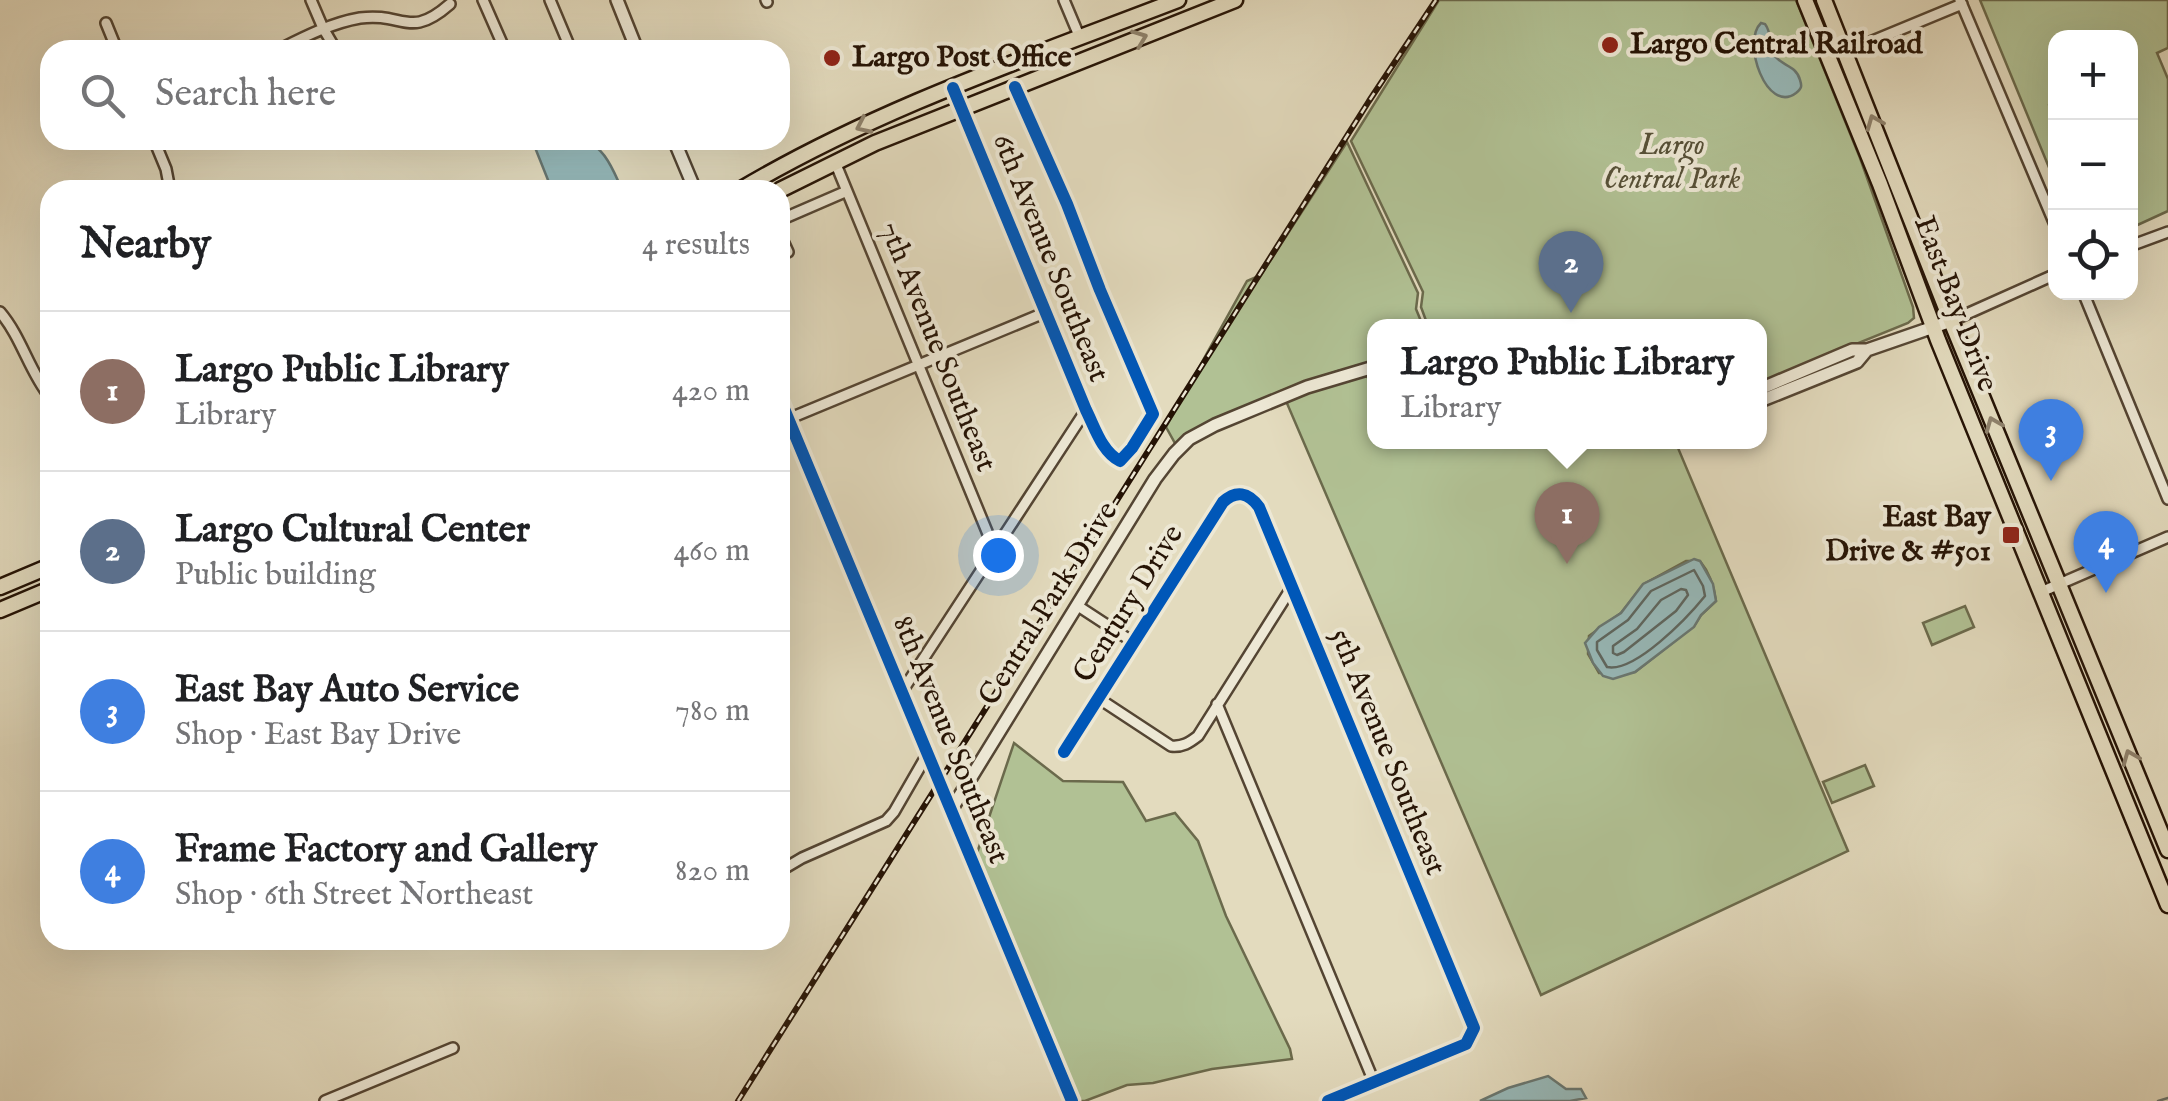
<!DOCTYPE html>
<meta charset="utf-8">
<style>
body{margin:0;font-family:"IM FELL English",serif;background:#f2f2f2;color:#202124}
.controls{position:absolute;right:30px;top:30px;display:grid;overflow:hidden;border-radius:20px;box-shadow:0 10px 40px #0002}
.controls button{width:90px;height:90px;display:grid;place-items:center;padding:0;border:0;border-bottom:2px solid #e0e0e0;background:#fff;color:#202124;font:50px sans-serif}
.you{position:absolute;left:998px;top:555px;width:35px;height:35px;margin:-25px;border:8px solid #fff;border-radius:50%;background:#1a73e8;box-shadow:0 0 0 15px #1a73e833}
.badge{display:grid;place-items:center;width:65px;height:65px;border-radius:50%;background:#8f2418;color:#fff;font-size:32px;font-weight:700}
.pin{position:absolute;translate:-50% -82px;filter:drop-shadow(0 2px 5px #0008)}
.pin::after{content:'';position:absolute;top:52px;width:35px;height:30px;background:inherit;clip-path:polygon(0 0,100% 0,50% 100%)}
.popup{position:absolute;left:1367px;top:319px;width:400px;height:130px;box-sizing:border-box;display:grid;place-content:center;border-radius:20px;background:#fff;filter:drop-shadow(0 2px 8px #0005);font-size:32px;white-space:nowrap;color:#757577}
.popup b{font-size:38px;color:#202124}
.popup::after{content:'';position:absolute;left:50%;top:100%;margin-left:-20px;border:20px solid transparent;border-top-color:#fff}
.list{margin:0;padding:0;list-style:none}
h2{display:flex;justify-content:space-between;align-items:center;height:130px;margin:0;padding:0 40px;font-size:42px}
h2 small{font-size:32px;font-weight:400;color:#757577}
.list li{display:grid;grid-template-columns:65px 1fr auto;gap:30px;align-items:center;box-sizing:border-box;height:160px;padding:0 40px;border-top:2px solid #e0e0e0}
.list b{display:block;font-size:38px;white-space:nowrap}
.list p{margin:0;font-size:32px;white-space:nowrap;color:#757577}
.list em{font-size:32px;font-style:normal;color:#757577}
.icon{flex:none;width:55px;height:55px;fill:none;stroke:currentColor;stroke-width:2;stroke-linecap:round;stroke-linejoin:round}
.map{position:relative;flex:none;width:2168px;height:1101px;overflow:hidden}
.search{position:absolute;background:#fff;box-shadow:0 10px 40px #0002;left:40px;top:40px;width:750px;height:110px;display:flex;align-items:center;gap:25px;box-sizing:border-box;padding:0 35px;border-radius:30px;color:#757577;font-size:38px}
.panel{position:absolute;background:#fff;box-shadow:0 10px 40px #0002;left:40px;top:180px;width:750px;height:770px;border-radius:30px}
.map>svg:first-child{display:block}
</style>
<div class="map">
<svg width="2168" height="1101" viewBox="0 0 2168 1101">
<rect width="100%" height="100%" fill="#e3dbbe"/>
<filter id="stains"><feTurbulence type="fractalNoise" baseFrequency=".002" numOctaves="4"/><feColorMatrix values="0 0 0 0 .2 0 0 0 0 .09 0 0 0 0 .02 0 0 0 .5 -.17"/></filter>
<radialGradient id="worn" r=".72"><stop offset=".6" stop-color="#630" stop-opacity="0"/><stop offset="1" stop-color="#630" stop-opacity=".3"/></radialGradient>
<path fill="#b1c194" stroke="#6b6a4c" stroke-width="2.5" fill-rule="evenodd" d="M1439,0H1796L1860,158L1913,307L1914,318L1908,323L1760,383V326H1428L1421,307L1423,292L1351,141Z
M1980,0H2168V48L2157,53L2168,79V211L2131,228L2130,69L2133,67L2131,61L2130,38H2056L2055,99L2050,101L2049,105L2055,120V182Z
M1347,142L1418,293L1416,309L1423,326H1374V361L1365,366L1338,371L1281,391L1176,445L1166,427L1247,281L1261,275Z
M1365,376L1374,381V442H1691L1678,448L1848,851L1541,995L1286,401L1341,380ZM1686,561H1700C1710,573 1714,586 1716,601L1701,615L1694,626L1635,672L1599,673L1588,654L1589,636L1621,613L1644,584Z
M1965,606L1974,627L1932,645L1923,623Z
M1014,743L1063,781L1123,782L1146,821L1175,813L1198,841L1226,916L1290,1049L1292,1059L1212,1069L1153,1083L1127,1085L1085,1101H1078L976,856Z
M1865,765L1874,786L1832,803L1823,782Z"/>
<path fill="#97b9b9" stroke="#697771" stroke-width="2.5" d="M1761,23L1765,24C1772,33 1769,43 1773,53C1779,66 1796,64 1800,80C1802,86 1802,88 1796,93C1767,115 1741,42 1761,23Z
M532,140C589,140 598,132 622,190H552Z
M1694,559L1700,561L1713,584L1716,601L1701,615L1694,627L1635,672L1613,679L1603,676L1593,663L1585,643L1599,627L1621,613L1643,584Z
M1548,1076L1566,1089H1581L1586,1098L1570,1101H1480L1508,1088Z"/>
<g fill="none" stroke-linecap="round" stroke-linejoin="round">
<path stroke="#5e665f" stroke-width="2.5" d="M1694,570L1703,586L1705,596C1688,617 1635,673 1607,667L1597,650V642L1628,620L1651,591Z
M1681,589L1686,590L1688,595L1676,611L1624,652L1617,655L1613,653V646L1637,629L1661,600Z"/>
<path stroke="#697771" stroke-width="2.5" d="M2158,1101L2168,1098"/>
<defs>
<path id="minor" d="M311,0L323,28L336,50
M483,0L505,50
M550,0L571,50
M766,0L767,2
M1064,0L1080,38
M1960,0L2056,227
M106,23L117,50
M278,50C304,37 331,23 360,18C404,12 409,40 450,4
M1846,52L1962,4
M953,88L1086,410C1095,428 1102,452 1120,461L1132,448L1153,414L1100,290L1067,204L1015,87
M154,140L166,169L170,190
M835,162L995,551
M780,220L847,191
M782,239L788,252
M2130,246L2168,232
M2083,292L2168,499
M0,312C22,338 29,371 50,397
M1951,321L2056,274
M788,419L1044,313
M2041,592L2168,537
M1078,606L1133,642
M903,690L1086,410
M1098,698L1171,746C1183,747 1189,743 1198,736L1292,587
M1217,704L1374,1082
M1064,752L1223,502C1236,490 1248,492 1259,507L1474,1028L1466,1044L1328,1101
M780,871L802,858L886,821L894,812L928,753
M325,1101L453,1048"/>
<path id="tertiary" d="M617,0L637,50
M674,140L695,190
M1760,389L1852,350H1867L1951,321
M780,399L1072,1101
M1760,401L1857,362L1867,350
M951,810L1155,479L1174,454L1189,439L1215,425L1307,387L1374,367"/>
<path id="primary" d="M1805,0L1880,184L1938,340L2168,905
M1824,0L1951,321L2168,850
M740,190C876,109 1030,57 1178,0
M780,190L875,143L1235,0
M0,587L50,566
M0,610L50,589"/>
</defs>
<use href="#minor" stroke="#544533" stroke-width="14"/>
<use href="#tertiary" stroke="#544533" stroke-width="16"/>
<use href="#primary" stroke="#251305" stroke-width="19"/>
<use href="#minor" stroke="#ede8d5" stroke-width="9"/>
<use href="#tertiary" stroke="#ede8d5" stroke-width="11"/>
<use href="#primary" stroke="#e3dbbe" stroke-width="14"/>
<defs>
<path id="rail" d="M738,1101L1369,101L1436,0"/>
</defs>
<use href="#rail" stroke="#251305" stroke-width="6"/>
<use href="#rail" stroke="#ede8d5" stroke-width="2.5" stroke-dasharray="8" stroke-linecap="butt"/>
<defs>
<path id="cycleway" d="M953,88L1086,410C1095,428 1102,452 1120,461L1132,448L1153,414L1100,290L1067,204L1015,87
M780,399L1072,1101
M1064,752L1223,502C1236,490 1248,492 1259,507L1474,1028L1466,1044L1328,1101"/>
</defs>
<use href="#cycleway" stroke="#ede8d5" stroke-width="19"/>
<use href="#cycleway" stroke="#0057b8" stroke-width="12"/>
</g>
<defs><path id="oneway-chevron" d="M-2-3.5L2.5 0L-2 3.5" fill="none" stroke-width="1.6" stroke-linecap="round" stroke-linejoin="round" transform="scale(2.5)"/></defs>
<g stroke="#8e816b">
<use href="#oneway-chevron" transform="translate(1140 38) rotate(-21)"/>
<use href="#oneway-chevron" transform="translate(1874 122) rotate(-112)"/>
<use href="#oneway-chevron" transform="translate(863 126) rotate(155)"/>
<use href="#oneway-chevron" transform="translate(1993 424) rotate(-112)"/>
<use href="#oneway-chevron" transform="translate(2130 757) rotate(-112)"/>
</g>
<g fill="#8f2418" stroke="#ede8d5" stroke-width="4">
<circle cx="1610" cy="45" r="10"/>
<circle cx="832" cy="58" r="10"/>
<rect x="2001" y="525" width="20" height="20" rx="5"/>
</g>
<g text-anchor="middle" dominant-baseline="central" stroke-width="8" stroke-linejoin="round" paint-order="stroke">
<g font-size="30" font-weight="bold" fill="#251305" stroke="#ede8d5" text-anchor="start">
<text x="1630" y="45">Largo Central Railroad</text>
<text x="852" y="58">Largo Post Office</text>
<text x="1991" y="518" text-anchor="end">East Bay<tspan x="1991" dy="34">Drive &amp; #501</tspan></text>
</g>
<g font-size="30" font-style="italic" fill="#565037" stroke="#ede8d5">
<text x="1672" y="146">Largo<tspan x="1672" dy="34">Central Park</tspan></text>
</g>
<g font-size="30" fill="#251305" stroke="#ede8d5">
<text transform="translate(1050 258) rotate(68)">6th Avenue Southeast</text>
<text transform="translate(1955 304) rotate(69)">East Bay Drive</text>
<text transform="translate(937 347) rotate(68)">7th Avenue Southeast</text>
<text transform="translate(1049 604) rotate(-58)">Central Park Drive</text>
<text transform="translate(1129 604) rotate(-58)">Century Drive</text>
<text transform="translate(950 740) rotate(68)">8th Avenue Southeast</text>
<text transform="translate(1387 752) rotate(68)">5th Avenue Southeast</text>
</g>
</g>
<rect width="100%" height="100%" filter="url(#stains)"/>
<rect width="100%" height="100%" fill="url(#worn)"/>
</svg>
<div class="controls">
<button>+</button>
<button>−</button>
<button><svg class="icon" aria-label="locate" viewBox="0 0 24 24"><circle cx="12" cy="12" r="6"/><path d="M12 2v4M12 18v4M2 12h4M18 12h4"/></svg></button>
</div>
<div class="you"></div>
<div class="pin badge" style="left:1567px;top:564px;background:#8d6e63">1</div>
<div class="popup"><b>Largo Public Library</b>Library</div>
<div class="pin badge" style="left:1571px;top:313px;background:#5c6f8a">2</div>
<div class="pin badge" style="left:2051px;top:481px;background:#3f7fe0">3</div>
<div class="pin badge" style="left:2106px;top:593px;background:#3f7fe0">4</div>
<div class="search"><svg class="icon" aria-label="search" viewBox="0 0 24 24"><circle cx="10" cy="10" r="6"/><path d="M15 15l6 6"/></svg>Search here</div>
<section class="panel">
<h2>Nearby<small>4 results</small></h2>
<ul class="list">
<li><span class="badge" style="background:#8d6e63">1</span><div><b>Largo Public Library</b><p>Library</p></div><em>420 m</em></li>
<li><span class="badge" style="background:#5c6f8a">2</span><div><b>Largo Cultural Center</b><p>Public building</p></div><em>460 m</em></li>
<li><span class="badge" style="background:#3f7fe0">3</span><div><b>East Bay Auto Service</b><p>Shop · East Bay Drive</p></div><em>780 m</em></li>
<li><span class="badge" style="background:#3f7fe0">4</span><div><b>Frame Factory and Gallery</b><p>Shop · 6th Street Northeast</p></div><em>820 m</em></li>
</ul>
</section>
</div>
